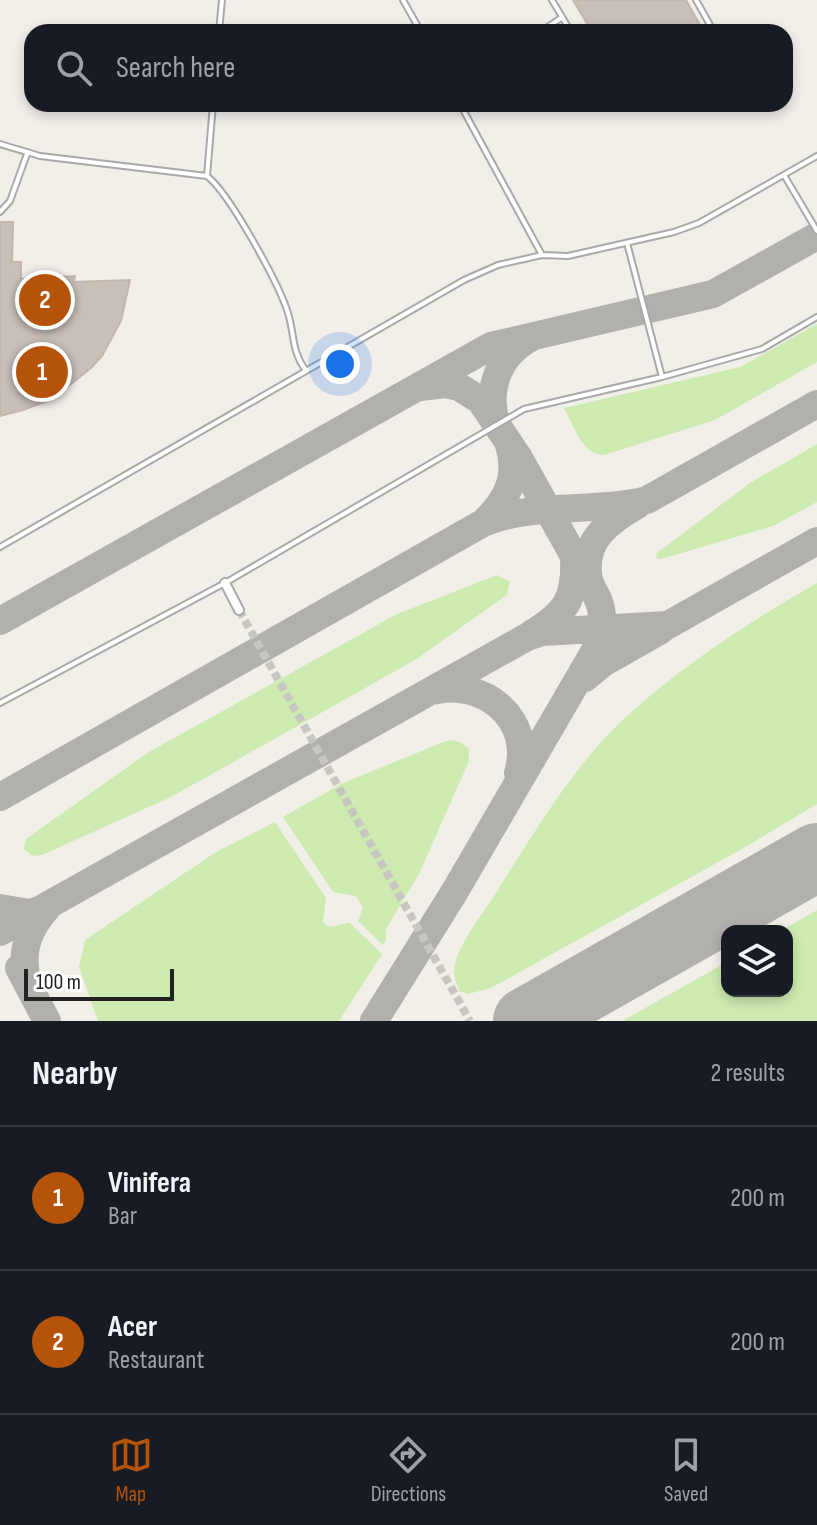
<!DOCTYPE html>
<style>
body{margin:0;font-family:"Sofia Sans Condensed",sans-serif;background:#20242c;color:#f1f3f6}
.controls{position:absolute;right:24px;bottom:24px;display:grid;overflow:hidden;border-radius:16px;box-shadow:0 4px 12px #0003}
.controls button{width:72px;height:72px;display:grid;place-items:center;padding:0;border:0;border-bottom:2px solid #363941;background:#171b24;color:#f1f3f6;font:40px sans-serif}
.scale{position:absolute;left:24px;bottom:20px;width:150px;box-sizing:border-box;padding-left:8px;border:4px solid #222;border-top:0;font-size:22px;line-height:28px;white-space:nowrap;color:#222;-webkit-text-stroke:6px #fff;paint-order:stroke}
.you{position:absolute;left:340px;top:364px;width:28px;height:28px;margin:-20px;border:6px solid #fff;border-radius:50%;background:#1a73e8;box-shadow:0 0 0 12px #1a73e833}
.badge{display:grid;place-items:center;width:52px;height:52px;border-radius:50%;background:#b45309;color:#fff;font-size:26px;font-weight:700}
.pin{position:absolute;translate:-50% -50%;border:4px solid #fff;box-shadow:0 2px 8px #0006}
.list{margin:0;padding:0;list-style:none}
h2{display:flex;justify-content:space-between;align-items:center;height:104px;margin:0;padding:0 32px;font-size:34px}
h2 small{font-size:26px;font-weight:400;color:#9ea1a6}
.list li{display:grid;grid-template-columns:52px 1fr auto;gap:24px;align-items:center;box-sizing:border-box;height:144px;padding:0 32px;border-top:2px solid #363941}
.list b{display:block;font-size:30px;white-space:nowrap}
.list p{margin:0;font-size:26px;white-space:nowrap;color:#9ea1a6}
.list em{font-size:26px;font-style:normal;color:#9ea1a6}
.icon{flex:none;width:44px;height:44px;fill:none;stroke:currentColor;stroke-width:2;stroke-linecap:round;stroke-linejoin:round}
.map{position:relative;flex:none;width:817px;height:1021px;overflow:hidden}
.search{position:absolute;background:#171b24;box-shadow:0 4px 12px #0003;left:24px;right:24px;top:24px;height:88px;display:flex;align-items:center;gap:20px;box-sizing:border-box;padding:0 28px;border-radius:24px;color:#9ea1a6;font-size:30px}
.sheet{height:392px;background:#171b24}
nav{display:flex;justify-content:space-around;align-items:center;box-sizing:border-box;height:112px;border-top:2px solid #363941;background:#171b24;font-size:22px;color:#9ea1a6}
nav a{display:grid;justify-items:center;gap:4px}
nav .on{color:#b45309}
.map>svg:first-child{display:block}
</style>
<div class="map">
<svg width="817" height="1021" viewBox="0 0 817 1021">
<rect width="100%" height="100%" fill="#f2efe9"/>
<path fill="#cdebb0" d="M817,324V362L715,420L604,455C582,455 574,426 564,408L740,367Z
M817,444V502L773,526L661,559L656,558L657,553L750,483Z
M497,575L510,582L507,595L415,660L171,797L42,855L32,856L24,849L26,839L147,753L397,614Z
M817,583V804L742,849L491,988L468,994L459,991C458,985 454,979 454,973C453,950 484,912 496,893C533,834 575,763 627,716C684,664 750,621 817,583Z
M454,740L462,743L469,749V761L419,874L386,929V940L383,945L358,921L363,908L356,896L333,892L283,817L343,783L446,741Z
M275,822L326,898L323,922C332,932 339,922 350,923L382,954L339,1021H98L79,967L85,940L216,852Z
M817,910V1021H622L727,962V991H787V931H781Z"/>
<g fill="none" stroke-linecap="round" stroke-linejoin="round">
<path stroke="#b1b0ac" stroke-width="28" d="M420,387L445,384L459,387L480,400L519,458L589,583
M496,423C486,388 499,354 532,337
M483,523C507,501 519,477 509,445
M0,621L491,346L713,294L817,236
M531,634C567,613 576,598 574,556
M585,678L603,663L661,630
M433,691C484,678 534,720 518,773
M0,797L483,523C534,502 594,513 647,500L817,404
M0,908L29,913L47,908C26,932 20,953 28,984
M0,932L527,637L542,632L668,625L817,541
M19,968L47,1021
M374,1021L455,891L597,647C602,630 605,613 597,597C593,590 588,581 588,573C584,539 611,520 637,505"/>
<path stroke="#b1b0ac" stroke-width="68" d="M527,1021L817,857"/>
</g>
<path fill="#c7bfb8" stroke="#c4b6ab" stroke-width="2" d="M573,0H686L704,32H592Z
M0,222H13L12,262H21V279L75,276L74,282L130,280L121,321L102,356L91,368L52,399L23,410L0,416Z"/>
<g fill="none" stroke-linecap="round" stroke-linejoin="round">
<path stroke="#c8c6c1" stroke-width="8" stroke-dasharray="8 4" stroke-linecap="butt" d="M239,610L470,1021"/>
<defs>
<path id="lane" d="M403,0L421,32
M552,0L571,32
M696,0L714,32
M219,32L222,0
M540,32L561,18
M460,104L542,255
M618,104H634
M464,110L478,104
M0,144L40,156L207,176C230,194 279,284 288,313C295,336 291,350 306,371
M784,175L817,231
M207,176L213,104
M0,212L10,201L27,154
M627,243L662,377
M0,547L464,280L498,265L542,255L568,256L674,232L699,223L817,156
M0,703L225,583L524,409L662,377L762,349L817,317"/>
<path id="street" d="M225,583L239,610"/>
</defs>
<use href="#lane" stroke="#a9a9a9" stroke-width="8"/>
<use href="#street" stroke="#a9a9a9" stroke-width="12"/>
<use href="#lane" stroke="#fff" stroke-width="4"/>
<use href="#street" stroke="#fff" stroke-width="8"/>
</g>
</svg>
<div class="controls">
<button><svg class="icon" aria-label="layers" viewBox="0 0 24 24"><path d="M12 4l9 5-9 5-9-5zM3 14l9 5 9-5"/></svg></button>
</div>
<div class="scale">100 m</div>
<div class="you"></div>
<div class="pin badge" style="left:42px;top:372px">1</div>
<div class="pin badge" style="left:45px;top:300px">2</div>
<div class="search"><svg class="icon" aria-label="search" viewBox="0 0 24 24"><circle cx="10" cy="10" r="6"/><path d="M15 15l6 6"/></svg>Search here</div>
</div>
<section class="sheet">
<h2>Nearby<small>2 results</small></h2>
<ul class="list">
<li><span class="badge">1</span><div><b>Vinifera</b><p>Bar</p></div><em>200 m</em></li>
<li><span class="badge">2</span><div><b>Acer</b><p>Restaurant</p></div><em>200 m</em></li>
</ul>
</section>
<nav>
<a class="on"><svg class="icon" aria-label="map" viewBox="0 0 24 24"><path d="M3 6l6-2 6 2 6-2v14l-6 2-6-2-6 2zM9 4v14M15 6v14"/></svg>Map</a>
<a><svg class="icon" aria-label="directions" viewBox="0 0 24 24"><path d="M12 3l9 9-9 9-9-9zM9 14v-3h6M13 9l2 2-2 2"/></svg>Directions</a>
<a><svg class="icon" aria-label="saved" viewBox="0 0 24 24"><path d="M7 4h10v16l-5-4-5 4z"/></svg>Saved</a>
</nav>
